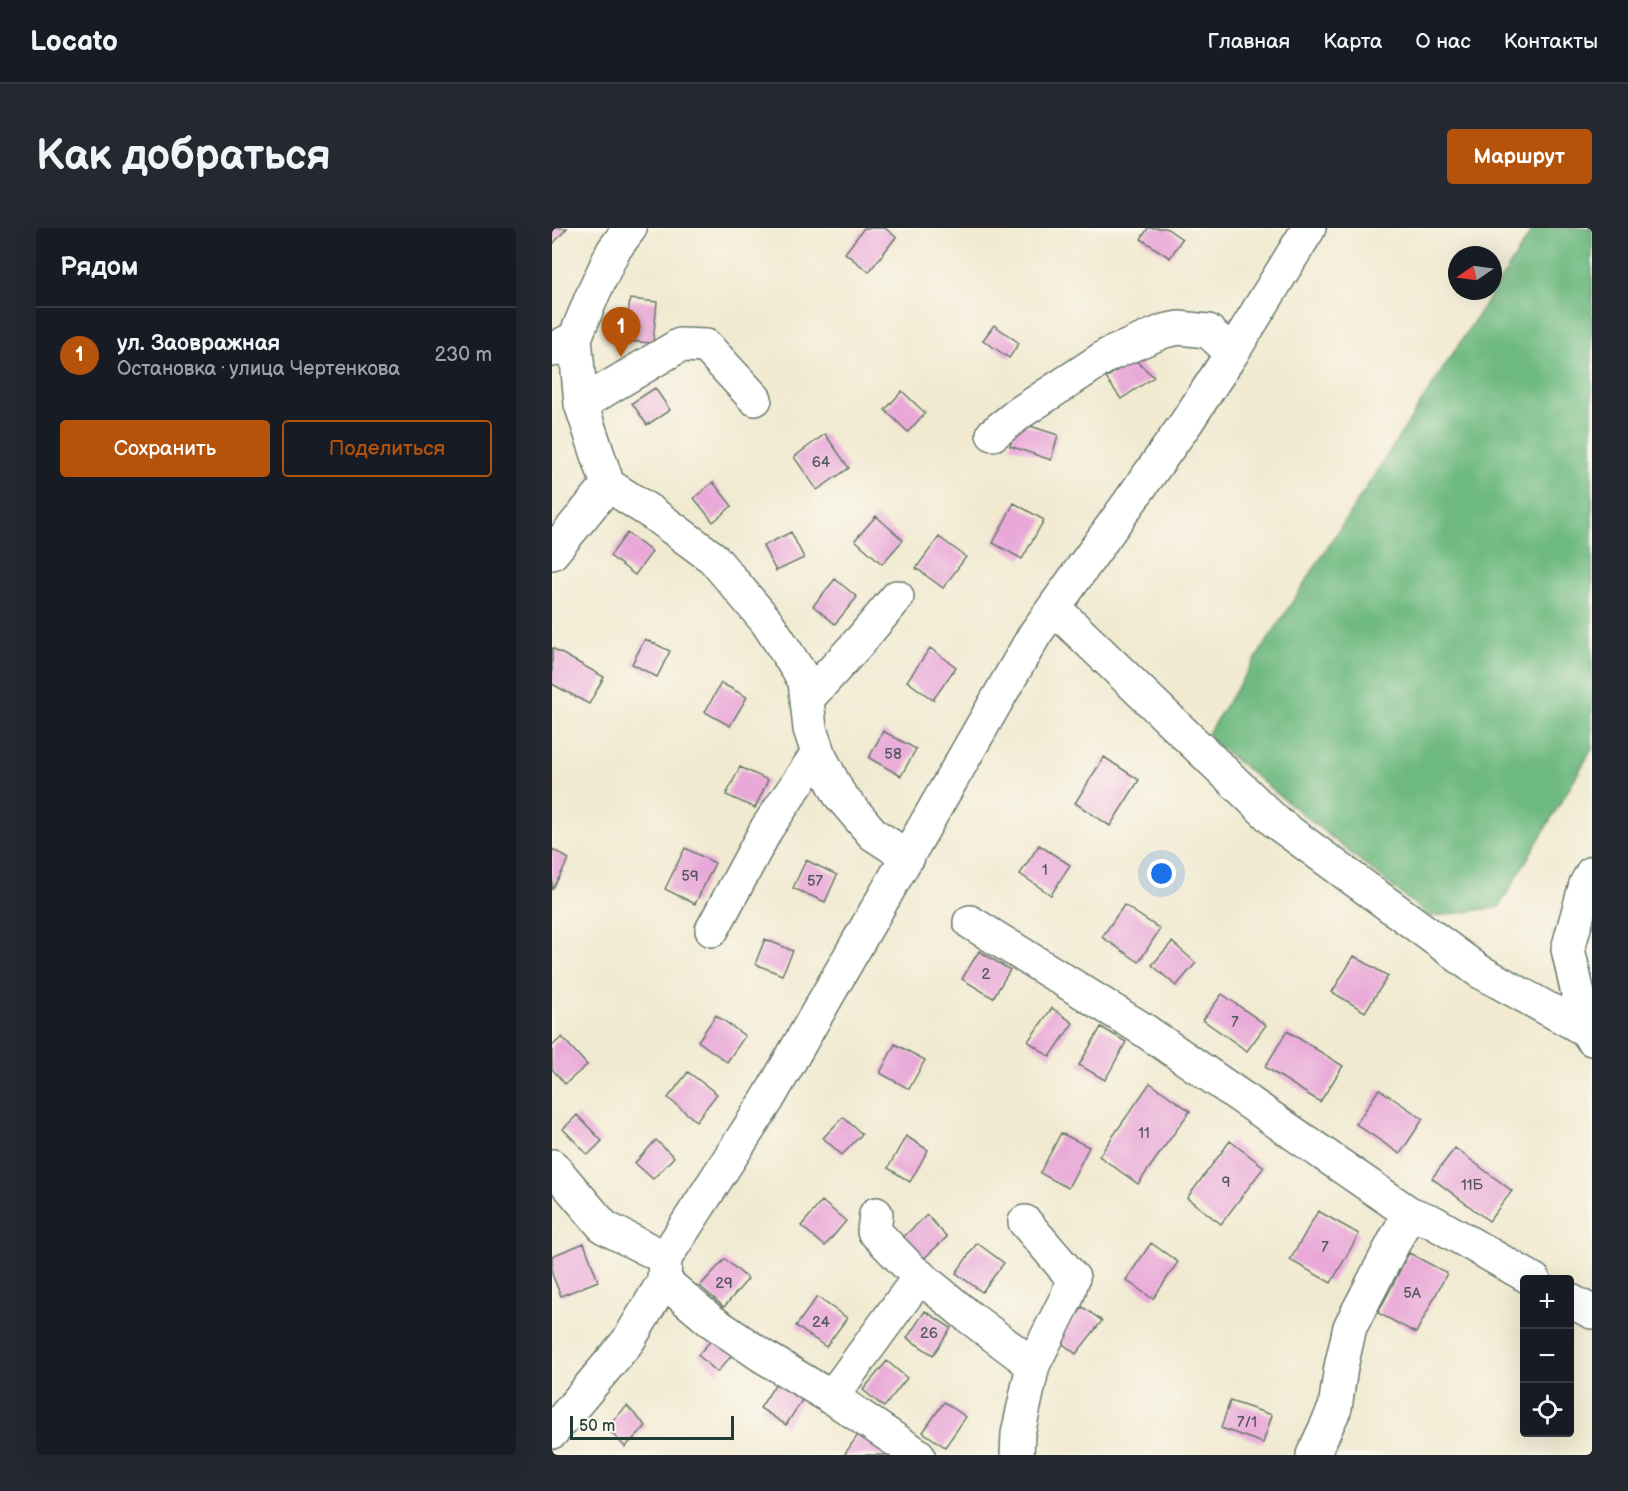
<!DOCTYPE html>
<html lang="ru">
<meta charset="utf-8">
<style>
body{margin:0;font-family:"Balsamiq Sans",sans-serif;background:#242831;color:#f1f3f6}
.controls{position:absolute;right:18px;bottom:18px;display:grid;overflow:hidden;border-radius:6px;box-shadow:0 6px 24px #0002}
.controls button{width:54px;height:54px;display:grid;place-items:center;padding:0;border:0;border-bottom:2px solid #363941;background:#171b24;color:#f1f3f6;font:30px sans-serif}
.compass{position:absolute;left:896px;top:18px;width:54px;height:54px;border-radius:50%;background:#171b24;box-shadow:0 6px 24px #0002;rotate:257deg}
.scale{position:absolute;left:18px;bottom:15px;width:164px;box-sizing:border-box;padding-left:6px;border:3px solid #1f3d34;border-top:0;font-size:16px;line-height:21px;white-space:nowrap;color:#1f3d34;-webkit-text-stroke:4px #fbf7ec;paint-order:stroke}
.you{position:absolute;left:610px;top:646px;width:21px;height:21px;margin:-15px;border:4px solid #fff;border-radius:50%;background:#1a73e8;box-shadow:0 0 0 9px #1a73e833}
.badge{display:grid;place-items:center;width:39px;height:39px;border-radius:50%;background:#b45309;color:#fff;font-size:20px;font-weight:700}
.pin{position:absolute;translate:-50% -50px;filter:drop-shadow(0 2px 3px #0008)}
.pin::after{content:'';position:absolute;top:32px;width:21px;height:18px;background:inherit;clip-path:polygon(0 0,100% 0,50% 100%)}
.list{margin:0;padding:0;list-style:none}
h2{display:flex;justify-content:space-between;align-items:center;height:78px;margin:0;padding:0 24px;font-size:26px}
h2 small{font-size:20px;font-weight:400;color:#9ea1a6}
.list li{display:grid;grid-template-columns:39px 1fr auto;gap:18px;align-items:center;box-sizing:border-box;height:96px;padding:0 24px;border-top:2px solid #363941}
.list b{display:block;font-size:22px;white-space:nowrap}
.list p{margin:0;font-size:20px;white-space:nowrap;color:#9ea1a6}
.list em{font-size:20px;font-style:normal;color:#9ea1a6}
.actions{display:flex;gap:12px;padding:18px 24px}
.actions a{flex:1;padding:14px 0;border:2px solid #b45309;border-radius:6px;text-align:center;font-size:21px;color:#b45309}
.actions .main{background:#b45309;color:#fff}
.icon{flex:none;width:33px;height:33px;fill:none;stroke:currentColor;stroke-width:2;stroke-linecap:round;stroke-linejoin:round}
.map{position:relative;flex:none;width:1040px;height:1227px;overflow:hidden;border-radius:6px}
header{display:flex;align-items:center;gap:36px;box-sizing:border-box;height:84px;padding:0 30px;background:#171b24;border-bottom:2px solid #363941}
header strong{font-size:28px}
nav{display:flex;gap:33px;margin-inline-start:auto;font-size:21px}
.intro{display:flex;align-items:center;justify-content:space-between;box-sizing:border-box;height:144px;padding:0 36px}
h1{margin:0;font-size:42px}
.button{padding:15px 27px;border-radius:6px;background:#b45309;color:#fff;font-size:21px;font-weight:700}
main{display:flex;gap:36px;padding:0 36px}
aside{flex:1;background:#171b24;border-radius:6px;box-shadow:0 6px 24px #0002}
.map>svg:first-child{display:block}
</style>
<header>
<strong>Locato</strong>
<nav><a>Главная</a><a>Карта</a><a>О нас</a><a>Контакты</a></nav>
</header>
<div class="intro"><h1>Как добраться</h1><a class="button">Маршрут</a></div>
<main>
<aside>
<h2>Рядом<small></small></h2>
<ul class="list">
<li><span class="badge">1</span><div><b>ул. Заовражная</b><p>Остановка · улица Чертенкова</p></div><em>230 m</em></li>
</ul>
<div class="actions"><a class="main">Сохранить</a><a>Поделиться</a></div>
</aside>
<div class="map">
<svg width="1040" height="1227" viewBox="0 0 1040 1227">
<rect width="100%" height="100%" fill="#fbf7ec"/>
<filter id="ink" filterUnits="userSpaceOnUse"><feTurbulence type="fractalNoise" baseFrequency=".0167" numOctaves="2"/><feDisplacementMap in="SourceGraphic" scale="12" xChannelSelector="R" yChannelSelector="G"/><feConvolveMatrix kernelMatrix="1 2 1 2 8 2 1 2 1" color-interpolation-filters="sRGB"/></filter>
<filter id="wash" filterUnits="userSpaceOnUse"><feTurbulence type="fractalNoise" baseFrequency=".008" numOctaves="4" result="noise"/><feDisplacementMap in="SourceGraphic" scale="24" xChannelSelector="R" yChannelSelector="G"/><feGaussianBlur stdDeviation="1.35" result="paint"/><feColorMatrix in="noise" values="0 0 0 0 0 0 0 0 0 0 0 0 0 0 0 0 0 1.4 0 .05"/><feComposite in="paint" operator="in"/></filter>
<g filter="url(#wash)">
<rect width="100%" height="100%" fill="#f1ead1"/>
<path fill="#6eb980" stroke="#467b5a" stroke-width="1.5" d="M982,0H1040V521L947,679L878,689L654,508Z"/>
<g id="blocks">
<path fill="#e9a9d8" d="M0,0H15L0,17Z
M312,0H333L344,9L317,44L293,25Z
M596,0H614L630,11L618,30L589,11Z
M78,71L105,74L101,115L73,113Z
M442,97L467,115L457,130L431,112Z
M582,131L602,149L569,171L554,150Z
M103,160L118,182L95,197L80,175Z
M350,163L373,185L356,204L333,182Z
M466,194L506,207L499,232L458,218Z
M273,206L297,240L265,262L242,229Z
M161,254L180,278L161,294L142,270Z
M462,275L492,292L470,331L441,315Z
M324,288L351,312L330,336L303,312Z
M239,304L252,330L224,343L211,318Z
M75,305L100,324L83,347L58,328Z
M387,309L414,329L391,360L364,340Z
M283,351L305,369L283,396L261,378Z
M93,411L118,423L105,449L80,436Z
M0,420L52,449L37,476L0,456Z
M378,420L404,439L381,472L355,453Z
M169,455L195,469L178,498L153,484Z
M331,503L364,521L349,548L317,530Z
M552,529L587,552L558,598L523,575Z
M188,539L216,552L203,580L174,567Z
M487,617L518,637L499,667L468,646Z
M133,620L163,635L143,676L113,661Z
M0,621L17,631L0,662Z
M254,632L285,647L273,674L241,660Z
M572,677L608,701L587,734L550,709Z
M213,711L241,723L230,747L203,736Z
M620,714L644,735L624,758L600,737Z
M427,723L458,742L441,770L410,751Z
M802,728L836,748L813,784L780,764Z
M670,766L714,797L695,823L651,792Z
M500,780L521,795L498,829L476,813Z
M164,787L193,808L175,834L146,813Z
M549,799L574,814L553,852L527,837Z
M735,803L791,838L768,874L713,839Z
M10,809L35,837L13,856L0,841V818Z
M343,816L373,832L357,861L328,845Z
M136,844L165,866L144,893L116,870Z
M598,855L638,883L586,956L547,928Z
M827,861L871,891L848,926L804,896Z
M25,887L50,913L36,927L11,901Z
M291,889L310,906L290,927L271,910Z
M509,905L537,919L516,960L488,945Z
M354,908L376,922L358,954L336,940Z
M104,912L122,929L101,951L83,935Z
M678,913L712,939L669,996L635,970Z
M903,920L960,963L937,993L880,950Z
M270,973L294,993L273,1018L249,998Z
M766,983L807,1006L779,1055L738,1032Z
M375,987L395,1009L368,1034L348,1012Z
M32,1015L46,1053L9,1068L0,1046V1028Z
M425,1015L452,1035L430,1064L404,1045Z
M599,1015L626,1034L601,1071L574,1052Z
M857,1025L895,1045L864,1105L826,1085Z
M173,1031L196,1051L172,1079L148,1058Z
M265,1069L295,1090L274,1119L244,1098Z
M531,1079L550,1093L524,1126L506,1112Z
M373,1083L399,1100L381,1127L355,1110Z
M164,1107L183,1124L165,1144L146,1127Z
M335,1133L355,1150L332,1179L311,1162Z
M226,1152L252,1169L234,1197L208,1180Z
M678,1173L720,1187L711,1215L669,1200Z
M392,1174L414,1189L393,1219L371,1204Z
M75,1178L94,1198L73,1219L54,1199Z
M308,1204L335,1224L333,1227H292Z"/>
</g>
</g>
<g filter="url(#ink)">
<use href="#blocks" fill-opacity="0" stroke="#687a6b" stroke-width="1.5"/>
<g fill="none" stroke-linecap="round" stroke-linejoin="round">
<defs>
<path id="minor" d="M0,122L23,110L41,66L61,23L78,0
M29,176L128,117L154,118L203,171
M441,206L469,184L556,127L612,103L627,100L656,103L680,125
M56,257L100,285L161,330L215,394L253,453L258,501L266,525L287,566L321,606L356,629
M0,325L56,257L29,176L23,110
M502,380L725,595L927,743L1034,802
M255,471L308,413L345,369
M1040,645L1034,656L1016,721L1034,802L1040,811
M418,694L592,802L857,985L881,994L982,1052
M160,702L215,600L266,525
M0,938L52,999L113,1030
M324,986L322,1003L360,1042L416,1088L481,1137
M112,1053L158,1092L209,1127L290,1176L366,1227
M1017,1072L1040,1084
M279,1170L368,1048
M0,1204L76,1113L112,1053L113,1030L216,871L483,406L634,195L680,125L757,0
M465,1227L466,1206L481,1137L515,1069L521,1050L473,994
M761,1227L783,1180L789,1139L798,1099L857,985"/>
</defs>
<use href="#minor" stroke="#687a6b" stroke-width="36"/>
<use href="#minor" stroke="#fff" stroke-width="33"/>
</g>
</g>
<g text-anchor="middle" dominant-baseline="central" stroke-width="6" stroke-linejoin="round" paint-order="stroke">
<g font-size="15" fill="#52585d">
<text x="269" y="234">64</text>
<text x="341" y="526">58</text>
<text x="493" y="642">1</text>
<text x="138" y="648">59</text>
<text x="263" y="653">57</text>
<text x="434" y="746">2</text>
<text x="683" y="794">7</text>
<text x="592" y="905">11</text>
<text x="674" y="954">9</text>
<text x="920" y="957">11Б</text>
<text x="773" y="1019">7</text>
<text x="172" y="1055">29</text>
<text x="860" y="1065">5А</text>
<text x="269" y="1094">24</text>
<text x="377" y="1105">26</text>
<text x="695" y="1194">7/1</text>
</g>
</g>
</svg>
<div class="controls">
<button>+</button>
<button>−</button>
<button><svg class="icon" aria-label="locate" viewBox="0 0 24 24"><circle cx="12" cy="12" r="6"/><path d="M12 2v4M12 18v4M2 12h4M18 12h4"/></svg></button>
</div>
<svg class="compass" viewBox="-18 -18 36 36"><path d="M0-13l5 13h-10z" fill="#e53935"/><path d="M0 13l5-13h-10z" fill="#9ea1a6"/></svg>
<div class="scale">50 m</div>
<div class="you"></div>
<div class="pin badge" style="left:69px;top:129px">1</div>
</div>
</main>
